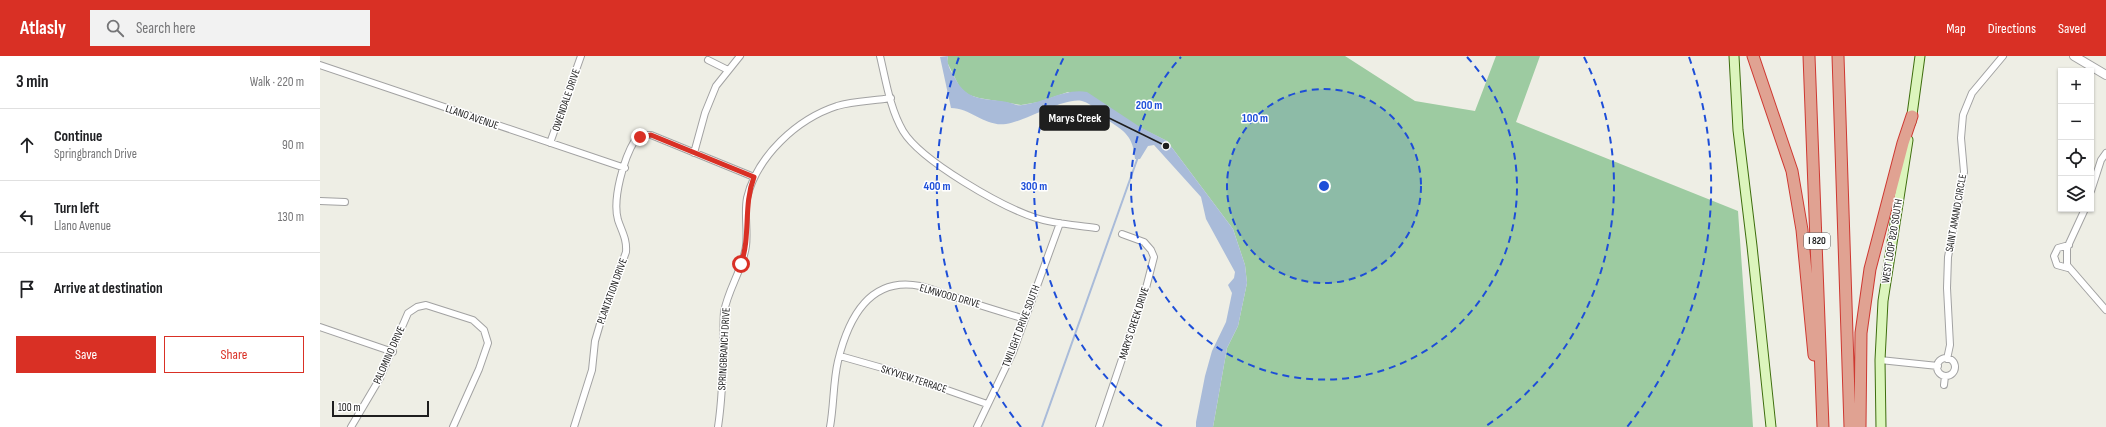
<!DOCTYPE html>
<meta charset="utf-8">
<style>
body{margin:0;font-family:"Sofia Sans Condensed",sans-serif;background:#f2f2f2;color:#202124}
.controls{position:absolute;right:12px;top:12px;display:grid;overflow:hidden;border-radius:0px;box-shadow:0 1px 3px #0004}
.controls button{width:36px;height:36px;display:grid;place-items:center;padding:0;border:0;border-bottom:1px solid #e0e0e0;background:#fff;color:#202124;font:20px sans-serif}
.scale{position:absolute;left:12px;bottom:10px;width:97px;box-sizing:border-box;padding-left:4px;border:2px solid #1e1e1e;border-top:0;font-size:11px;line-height:14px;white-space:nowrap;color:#1e1e1e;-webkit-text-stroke:3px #fff;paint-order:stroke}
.stop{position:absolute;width:12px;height:12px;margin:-9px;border:3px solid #d93025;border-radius:50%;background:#fff}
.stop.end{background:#d93025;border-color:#fff;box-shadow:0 1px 4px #0008}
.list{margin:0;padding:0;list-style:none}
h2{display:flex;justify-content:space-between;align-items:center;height:52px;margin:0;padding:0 16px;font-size:17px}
h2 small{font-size:13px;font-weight:400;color:#757577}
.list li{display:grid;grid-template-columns:26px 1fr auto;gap:12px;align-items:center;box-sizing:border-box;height:72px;padding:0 16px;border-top:1px solid #e0e0e0}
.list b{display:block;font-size:15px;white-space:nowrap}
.list p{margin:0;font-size:13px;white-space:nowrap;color:#757577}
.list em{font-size:13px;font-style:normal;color:#757577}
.actions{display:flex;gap:8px;padding:12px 16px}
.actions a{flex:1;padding:9px 0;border:1px solid #d93025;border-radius:0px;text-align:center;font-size:14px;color:#d93025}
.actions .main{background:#d93025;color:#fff}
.icon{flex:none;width:22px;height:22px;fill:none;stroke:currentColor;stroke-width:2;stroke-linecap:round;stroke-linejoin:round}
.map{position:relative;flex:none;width:1786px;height:371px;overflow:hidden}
header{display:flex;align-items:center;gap:24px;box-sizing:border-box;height:56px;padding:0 20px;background:#d93025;color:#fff}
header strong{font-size:19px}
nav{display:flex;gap:22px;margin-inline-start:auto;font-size:14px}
.search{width:280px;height:36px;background:#f2f2f2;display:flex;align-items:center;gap:10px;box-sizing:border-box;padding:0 14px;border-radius:0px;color:#757577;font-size:15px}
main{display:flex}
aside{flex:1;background:#fff}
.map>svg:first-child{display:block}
</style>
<header>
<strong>Atlasly</strong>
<div class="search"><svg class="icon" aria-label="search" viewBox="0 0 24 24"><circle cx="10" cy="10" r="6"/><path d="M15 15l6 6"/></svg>Search here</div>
<nav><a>Map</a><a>Directions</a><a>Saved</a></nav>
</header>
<main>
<aside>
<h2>3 min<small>Walk · 220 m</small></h2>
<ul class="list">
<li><svg class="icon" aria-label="ahead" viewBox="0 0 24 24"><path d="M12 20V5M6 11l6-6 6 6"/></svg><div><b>Continue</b><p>Springbranch Drive</p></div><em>90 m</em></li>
<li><svg class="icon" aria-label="left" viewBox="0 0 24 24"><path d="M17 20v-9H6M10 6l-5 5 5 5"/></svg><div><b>Turn left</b><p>Llano Avenue</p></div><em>130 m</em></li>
<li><svg class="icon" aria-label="arrive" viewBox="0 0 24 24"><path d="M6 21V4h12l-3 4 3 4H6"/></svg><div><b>Arrive at destination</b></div></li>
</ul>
<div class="actions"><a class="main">Save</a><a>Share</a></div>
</aside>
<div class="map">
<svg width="1786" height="371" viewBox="0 0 1786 371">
<rect width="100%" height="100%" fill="#eeeee5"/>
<path fill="#9dcba1" d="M628,0H1025L1095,45L1155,55L1176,0H1220L1196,66L1418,155L1433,371H893L907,292L918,270L927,227L925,209L913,173L847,85L748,36L719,46L701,49L659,42L649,39L640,32L627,6Z"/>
<path fill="#a9bbd9" d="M628,0C626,8 631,15 635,22C647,46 665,42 687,46C692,47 697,50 702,49C725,47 744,32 767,36L820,71L847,85L913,173L925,209L927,227L918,270L907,292L893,371H876V366L885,320L892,295L906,266L912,237L908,229L914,222L915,216L886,163L881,141L834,89L828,90L820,103H815C813,81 806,76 789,65C781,59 772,47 762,45C744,41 707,65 686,68C665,71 651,52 631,52L620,1Z"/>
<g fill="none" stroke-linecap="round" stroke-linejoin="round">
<path stroke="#a9bbd9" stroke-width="2" d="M722,371L818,101"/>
<defs>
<path id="minor" d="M560,0C566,25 570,53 583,75C601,105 682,151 716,162C735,168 756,169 776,172
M388,4L408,14
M0,9L305,112
M230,87L261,0
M374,97L385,57L396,30L420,0
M1771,135L1781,104L1786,97
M0,145L25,146
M1765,153L1747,192V209L1786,254
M1748,212L1737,209L1734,200L1738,192L1749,189
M0,271L73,296
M520,300L573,315L667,348
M1617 311a9 9 0 1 1 18 0a9 9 0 1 1-18 0Z
M1627,303L1630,289L1627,232L1628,201L1644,116L1641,82L1643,59L1652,37L1683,0
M1560,304L1618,310
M1624,329L1625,320
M31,371L60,322L88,257L97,251L106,249L153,264L164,274L168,287L159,313L133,371
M254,371L272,314L275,285L280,268L306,196C307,183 302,176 298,164C292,143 304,102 315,84L326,79H331L434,121
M398,371C402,344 403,317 403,289C404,279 403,267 404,256C408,233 423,213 426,190C428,174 424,157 427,142C437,100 477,63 517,50C534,45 553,45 571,42
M510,371C514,349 513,326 518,305C528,263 549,220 600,230C612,233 624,238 635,241C658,249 682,256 705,263
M657,371L693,296L740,167
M779,371L826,232L834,201L831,194L824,186L802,178"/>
<path id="tertiary" d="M1754,0L1786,19"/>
<path id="secondary" d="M1414,0L1418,74L1432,190L1451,371
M1591,66L1600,0
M1561,371L1560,304L1563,245L1588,84"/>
<path id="motorway" d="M1433,0L1472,115L1482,174L1494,299
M1489,0L1503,371
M1518,0L1530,371
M1540,371L1541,277L1550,213L1583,87L1592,60"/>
</defs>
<use href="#minor" stroke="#a2a2a2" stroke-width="8"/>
<use href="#tertiary" stroke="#a2a2a2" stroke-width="10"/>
<use href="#secondary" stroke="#3e6e0d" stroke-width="11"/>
<use href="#motorway" stroke="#ce3831" stroke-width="13"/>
<use href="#minor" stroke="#fff" stroke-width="6"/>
<use href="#tertiary" stroke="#fff" stroke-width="8"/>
<use href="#secondary" stroke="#dcf5bd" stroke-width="9"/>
<use href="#motorway" stroke="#e0a292" stroke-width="11"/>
</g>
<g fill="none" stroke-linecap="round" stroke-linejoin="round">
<path stroke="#d93025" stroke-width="5" d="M320,81L331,79L434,121C423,150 431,179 421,208"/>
</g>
<circle cx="1004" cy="130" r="97" fill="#1d4ed8" fill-opacity=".12"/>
<g fill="none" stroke="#1d4ed8" stroke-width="2" stroke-dasharray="7 5">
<circle cx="1004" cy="130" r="97"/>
<path d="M1147 1A193 193 0 1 1 861 1"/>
<path d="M842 370A290 290 0 0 1 744 1M1264 1A290 290 0 0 1 1166 370"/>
<path d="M701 371A387 387 0 0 1 639 1M1369 1A387 387 0 0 1 1307 371"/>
</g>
<g text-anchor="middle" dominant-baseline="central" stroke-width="3" stroke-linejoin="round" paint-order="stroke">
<rect fill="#fff" stroke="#626262" stroke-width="1" x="1484" y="177" width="26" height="16" rx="3"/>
<g font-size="10" font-weight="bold" fill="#1e1e1e">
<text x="1497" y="185">I 820</text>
</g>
<g font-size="11" fill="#1e1e1e" stroke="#fff">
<text transform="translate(246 44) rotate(-71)">OWENDALE DRIVE</text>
<text transform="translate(152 61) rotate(19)">LLANO AVENUE</text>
<text transform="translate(1636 157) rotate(-80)">SAINT AMAND CIRCLE</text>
<text transform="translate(1572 185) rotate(-81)">WEST LOOP 820 SOUTH</text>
<text transform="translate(292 235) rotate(-70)">PLANTATION DRIVE</text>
<text transform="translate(630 240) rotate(16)">ELMWOOD DRIVE</text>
<text transform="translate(814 267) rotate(-72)">MARYS CREEK DRIVE</text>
<text transform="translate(701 270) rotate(-69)">TWILIGHT DRIVE SOUTH</text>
<text transform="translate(404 293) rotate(-87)">SPRINGBRANCH DRIVE</text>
<text transform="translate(69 299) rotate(-66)">PALOMINO DRIVE</text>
<text transform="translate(594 323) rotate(18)">SKYVIEW TERRACE</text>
</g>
</g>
<circle cx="1004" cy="130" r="6" fill="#1d4ed8" stroke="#fff" stroke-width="2"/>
<g font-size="12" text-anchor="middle" font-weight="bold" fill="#1d4ed8" stroke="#fff" stroke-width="3" stroke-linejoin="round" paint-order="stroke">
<text x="829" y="53">200 m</text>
<text x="935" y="66">100 m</text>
<text x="714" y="134">300 m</text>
<text x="617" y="134">400 m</text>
</g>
<path fill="none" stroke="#1e1e1e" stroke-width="1.5" d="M846 90L789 62"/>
<circle fill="#1e1e1e" stroke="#fff" stroke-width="1.5" cx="846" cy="90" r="4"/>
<rect fill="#1e1e1e" stroke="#1e1e1e" stroke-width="1.5" x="720" y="50" width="69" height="24" rx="4"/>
<g font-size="12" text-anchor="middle" font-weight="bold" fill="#fff">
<text x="755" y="66">Marys Creek</text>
</g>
</svg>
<div class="controls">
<button>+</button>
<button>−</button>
<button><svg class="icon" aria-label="locate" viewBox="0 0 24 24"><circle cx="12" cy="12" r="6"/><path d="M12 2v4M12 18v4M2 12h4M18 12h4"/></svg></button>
<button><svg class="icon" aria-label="layers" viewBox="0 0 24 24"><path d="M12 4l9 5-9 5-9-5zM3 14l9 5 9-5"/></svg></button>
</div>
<div class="scale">100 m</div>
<div class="stop" style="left:421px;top:208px"></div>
<div class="stop end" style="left:320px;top:81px"></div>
</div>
</main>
